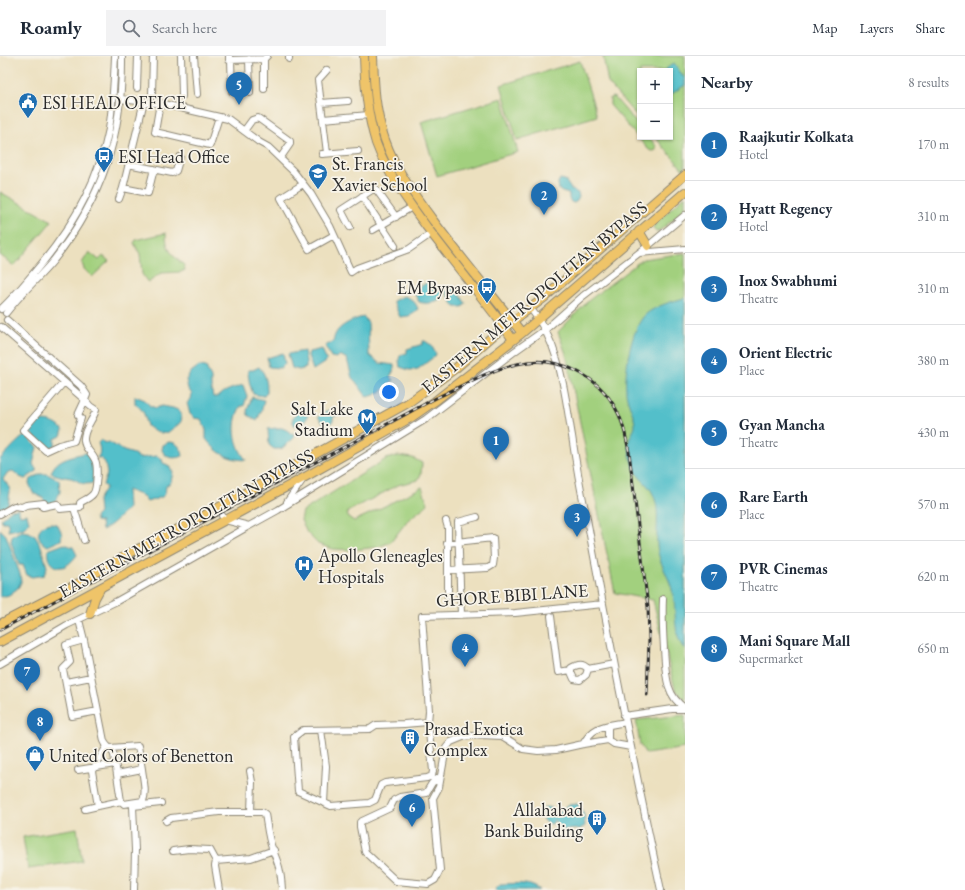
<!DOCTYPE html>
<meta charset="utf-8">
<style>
body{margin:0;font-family:"EB Garamond",serif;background:#f2f2f3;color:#1f2937}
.controls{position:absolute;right:12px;top:12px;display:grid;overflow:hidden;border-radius:0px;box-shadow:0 1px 3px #0004}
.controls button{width:36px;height:36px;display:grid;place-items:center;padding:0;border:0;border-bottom:1px solid #e0e1e3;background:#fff;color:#1f2937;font:20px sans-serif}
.you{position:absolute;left:389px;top:336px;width:14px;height:14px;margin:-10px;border:3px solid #fff;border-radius:50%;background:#1a73e8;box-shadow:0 0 0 6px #1a73e833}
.badge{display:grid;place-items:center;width:26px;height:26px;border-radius:50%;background:#1f6fb2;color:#fff;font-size:13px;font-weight:700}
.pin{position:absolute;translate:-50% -33px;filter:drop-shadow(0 1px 2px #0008)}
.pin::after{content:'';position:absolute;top:21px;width:14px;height:12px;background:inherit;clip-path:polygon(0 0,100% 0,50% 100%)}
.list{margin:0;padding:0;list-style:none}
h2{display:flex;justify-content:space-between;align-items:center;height:52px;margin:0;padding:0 16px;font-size:17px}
h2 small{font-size:13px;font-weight:400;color:#747a83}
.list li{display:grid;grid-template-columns:26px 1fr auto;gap:12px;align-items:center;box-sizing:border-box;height:72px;padding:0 16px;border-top:1px solid #e0e1e3}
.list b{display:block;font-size:15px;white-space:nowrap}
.list p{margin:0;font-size:13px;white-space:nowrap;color:#747a83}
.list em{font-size:13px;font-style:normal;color:#747a83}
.icon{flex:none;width:22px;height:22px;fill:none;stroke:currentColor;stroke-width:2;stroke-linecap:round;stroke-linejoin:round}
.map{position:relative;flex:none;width:685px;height:834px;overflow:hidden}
header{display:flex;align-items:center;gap:24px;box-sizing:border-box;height:56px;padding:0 20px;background:#fff;border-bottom:1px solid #e0e1e3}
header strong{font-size:19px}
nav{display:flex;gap:22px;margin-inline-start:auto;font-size:14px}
.search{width:280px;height:36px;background:#f2f2f3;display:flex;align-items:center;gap:10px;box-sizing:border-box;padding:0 14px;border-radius:0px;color:#747a83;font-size:15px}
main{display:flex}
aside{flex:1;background:#fff}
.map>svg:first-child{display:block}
</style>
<header>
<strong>Roamly</strong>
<div class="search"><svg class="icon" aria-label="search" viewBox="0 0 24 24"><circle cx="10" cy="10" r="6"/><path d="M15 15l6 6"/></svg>Search here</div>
<nav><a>Map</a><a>Layers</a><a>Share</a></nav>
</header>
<main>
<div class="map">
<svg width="685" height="834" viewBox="0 0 685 834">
<rect width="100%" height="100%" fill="#f7f3e8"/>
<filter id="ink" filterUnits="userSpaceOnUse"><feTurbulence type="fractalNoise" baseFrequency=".025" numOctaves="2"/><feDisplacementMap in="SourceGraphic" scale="8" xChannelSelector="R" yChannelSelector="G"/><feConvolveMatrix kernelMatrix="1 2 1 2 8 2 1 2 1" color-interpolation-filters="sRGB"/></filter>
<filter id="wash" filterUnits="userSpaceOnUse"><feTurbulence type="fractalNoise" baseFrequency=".012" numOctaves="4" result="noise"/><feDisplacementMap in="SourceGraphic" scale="16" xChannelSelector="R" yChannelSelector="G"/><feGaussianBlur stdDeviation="0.9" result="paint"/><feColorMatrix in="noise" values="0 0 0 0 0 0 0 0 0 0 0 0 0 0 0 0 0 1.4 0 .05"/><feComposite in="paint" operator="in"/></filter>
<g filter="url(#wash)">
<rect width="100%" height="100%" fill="#ece0bf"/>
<path fill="#a2d07e" stroke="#667e54" d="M603,0H685V116L655,81H670V15H640V64L608,27Z
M580,5L597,60L517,84L501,29Z
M612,41L615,42L640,71V81H649L656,90V94C652,96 650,95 647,92L610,49V42Z
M502,42L518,96L437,120L421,66Z
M0,136L52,165L14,210L0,199Z
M685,140V154L659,175H657L654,174L653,171L657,165Z
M166,177C166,194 172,199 184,209L185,214L181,216L161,217L148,227L142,218L140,198L134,187L136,184Z
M89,196L99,204L103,200L109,205L92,221L84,213L82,207Z
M685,197V645L675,633L653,544L615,537L566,298L558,276L588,245L643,203Z
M398,400L413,402L422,407L421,418L418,424L398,429L347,456L348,461L354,465C377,455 399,442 422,431L428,448L407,465L391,486L378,491L353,494L333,493L318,488L307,477L301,464L303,455L386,403Z
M685,659V692L646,698L640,689L636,664Z
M77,772L82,805L28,813L23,781Z"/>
<path fill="#52bfca" stroke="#3e757a" d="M674,7L685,23V29L670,39V15H663Z
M560,123L565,124L571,133L578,137L579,141L577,145L574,147L571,146L569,143V138L562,136L559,134L558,127Z
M428,226L435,232L442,235L444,240C436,246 429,249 419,246L413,235Z
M453,232L457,234L466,248L462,251H455L449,242L446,234Z
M404,240C412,243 415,245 418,253L409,260L400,261L393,245Z
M685,242V594C672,579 677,556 673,538C670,521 658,507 657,489C656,475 659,461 656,447C652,427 638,426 633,409C631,404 628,390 629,385C630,379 635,375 635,368C634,357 627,347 626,336C624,317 631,271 646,258C656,250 672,245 685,242Z
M364,261L368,267L369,299L379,307L394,309V314L390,321L393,324C385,333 379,339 367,341L356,326L352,322L347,303L340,299L337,302L331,301L325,290L333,286C334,283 334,280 336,277C340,269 356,262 364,261Z
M423,285H425L431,289L436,298L435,300L418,313L409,314L400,311L399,304L400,299L407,297V293L423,288Z
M322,293L327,305L313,314L308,300L309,296Z
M304,295L306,305V312L299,314L292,312L288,298Z
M283,297L285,308L280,312L269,311L267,302Z
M199,310L206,311L211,322V331L213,341H217C225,334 234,332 243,329L247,340L244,350H241C231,367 234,388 246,404C227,403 218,398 206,383V374L201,363L194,362L190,358L187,347L191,343L192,338L188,333L186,324L191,316Z
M259,311C266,318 267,327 267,336L263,340L253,338C250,330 248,322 248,314H253Z
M135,340L145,344L150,350L156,352L162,350L173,352L180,355C183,364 182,366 175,371C173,372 170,375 167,377C161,379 152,373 147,370C145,359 144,354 135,348Z
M252,341L264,344L262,353L257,365L248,359L247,355Z
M304,354L308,356C307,365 303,369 295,370L292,364L297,356Z
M329,354L337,356L338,359L333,361V365L329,368L323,367L318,361L322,357Z
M40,365C50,365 57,367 63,374L61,380L55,383V389L52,391H45L28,374L31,367Z
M276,372L277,374L278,372H282L289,375L290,378L293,377L294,382L281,393H274L269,389L268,373Z
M26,379L37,391L33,408L37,415L25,423L20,421L13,415L8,416L3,423L8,429L10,435L8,449L0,456V403C9,395 16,385 26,379Z
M101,384L105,387L109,386L124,395L134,398L139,402L157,400L162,403L163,407L168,409L173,416L171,426L166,430L165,438L162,441L147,446L143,440L127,434L128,452C123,458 109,472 102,474L101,466L96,465L95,461L99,457L98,444L106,431L103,429L107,418L105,406L100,402H97C101,398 100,392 98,387Z
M169,386C177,386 182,392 183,400C174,403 166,403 162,394L163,389Z
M86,397C94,407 95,415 93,427C79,430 81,425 71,422C64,421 58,420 51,417C56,402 72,400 86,397Z
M40,418H47L59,424L60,436L55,446L46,449L43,442L33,437L29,427L30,424Z
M18,453L20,459L27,458L29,466L24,472L8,475L9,471L7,466H3L1,463L11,454Z
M51,467L57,468L62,478L61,484L48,490C34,483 36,469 51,467Z
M0,473L6,479L20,518L21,526L18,532L9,539L0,541Z
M21,475L29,476L35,480L41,490L47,511L44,519L32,521L27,519L23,509H19L11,486L12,480Z
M64,488L73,491L77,499C73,504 68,510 62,511C51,513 46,502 48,494Z
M578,748L584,759L585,770L580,773L562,774L557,769L555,763L552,768L548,767L543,764L542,754L546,751L552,752L558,757L568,749Z
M500,828C513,828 529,825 540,834H494Z"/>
</g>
<g filter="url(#ink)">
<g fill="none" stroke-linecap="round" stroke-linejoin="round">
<defs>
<path id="minor" d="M181,0L182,40
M194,0L197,38
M229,0V4L264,3L267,0
M289,0V3
M249,3L250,37
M264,3V33
M231,4L232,35
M137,32L138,0
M152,38L153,0
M121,43L163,48L228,63L259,86L268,91L294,116L311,138L330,170L351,216L357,212L409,193L432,177
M144,45L123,132L148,137L154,113
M160,47L155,76L210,89L219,61
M321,47L348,45
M323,63L369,59
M244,75L252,64L258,62L290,85V88L281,101
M327,97L318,24L327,14
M322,98L358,95
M128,108L172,117L176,115L180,101
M303,128L281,142L309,193L334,179
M362,140L395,190
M119,143L123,132
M350,171L341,154L375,132L396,161
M373,174L412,151
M639,197L685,193
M1,253C12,243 22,231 32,219C68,178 98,128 109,73C113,49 114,24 115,0
M531,253C561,290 564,334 572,380C576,408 581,436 587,463C610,587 634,711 661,834
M6,257C20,238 38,223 53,205C102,143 123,79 122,0
M1,271L85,344L87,339L81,330L7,264
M287,446L304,422
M74,452L84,484
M217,452L225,464L249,470L278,454L426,363L515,295L546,273L583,240L648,190L685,159
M0,458L14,450L22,451L26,449L44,447L43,451L57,448L60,453L80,451V447C84,444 90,442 93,438C97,434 98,409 95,404C92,396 83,392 84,382C85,371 93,364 96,354L90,350L85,344L78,359L81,362L74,385L59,389L46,395L23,374L64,326
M446,465L448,472V540
M447,487L493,482L494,502L493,509L488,512L448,514
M663,543C662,560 663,576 664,593C666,614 664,639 685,652
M461,559L458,466L477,461
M551,560L558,616L571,614
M79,564L84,584L104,685C106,691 112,692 114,699L121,745L98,750L92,715L107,690
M84,584L66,589L70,606L63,613L72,660L98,655
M0,608L67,569L117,545L249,470
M588,613C583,607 578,608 571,612V616L574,623L580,624L586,619L588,613L614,608
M66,626L91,621
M624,660L672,653H685
M428,666L404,668L376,669L370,673L303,674L294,681L298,735L331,750L369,747L375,744L381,729L385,727L427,722L432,720L433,715L428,666L429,655L422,560L515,557L603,548
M608,670V684
M321,674L326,710L324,747
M583,688C594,669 605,670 626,666
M110,692L138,690L142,713L117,718
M78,714L115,708
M250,715L252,726L251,756
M441,720L432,727L426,737L400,741L394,744L390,752L360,766V771L365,796L396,825L428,828L435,824L440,814L433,742L439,731L446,692L451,686L463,681L481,679L502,680L523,693L538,695L556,694L583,688L608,684L614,688L631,691
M121,745L124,748L143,745C147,735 143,723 142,713
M85,753L98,750
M166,765L171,762L219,756H262L265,758C267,769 268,781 272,792C279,809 281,815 282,834
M173,795L189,793L210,794L216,805L251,802L274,794
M216,805L215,810L219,834
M134,834L135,794L133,750L161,747"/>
<path id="major" d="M364,0C365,30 367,58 376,87C387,117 407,144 426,170C451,203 477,235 502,268L513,284
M373,0C374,30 375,55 385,84C396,115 416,141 435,167C463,204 493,240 522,277
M639,175L648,190
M90,558L95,542L100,533
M0,568L83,525L132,496L194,465L408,347L456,312L494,279L544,242L685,119
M0,586L305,421L412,361L435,345L522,277L685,136"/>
</defs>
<use href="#minor" stroke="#8c8675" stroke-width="8"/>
<use href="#major" stroke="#8c8675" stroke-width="10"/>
<use href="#minor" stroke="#fff" stroke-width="6"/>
<use href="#major" stroke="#efc469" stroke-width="8"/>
<defs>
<path id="rail" d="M0,574L438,341C464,329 489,314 517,308C556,298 599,319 617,355C624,367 626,382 629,396L648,551L649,584L647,639"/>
</defs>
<use href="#rail" stroke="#2b2b2b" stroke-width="3"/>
<use href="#rail" stroke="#f7f3e8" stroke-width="1.5" stroke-dasharray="4.5" stroke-linecap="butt"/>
</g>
</g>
<defs>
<symbol id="civic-pin" viewBox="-11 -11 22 30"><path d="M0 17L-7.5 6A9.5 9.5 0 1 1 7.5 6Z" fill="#1f6fb2" stroke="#f7f3e8"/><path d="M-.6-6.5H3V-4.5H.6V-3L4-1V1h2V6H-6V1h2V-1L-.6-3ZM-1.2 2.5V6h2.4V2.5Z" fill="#fff"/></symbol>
<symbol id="bus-pin" viewBox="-11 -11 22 30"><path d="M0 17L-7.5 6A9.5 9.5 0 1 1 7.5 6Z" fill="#1f6fb2" stroke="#f7f3e8"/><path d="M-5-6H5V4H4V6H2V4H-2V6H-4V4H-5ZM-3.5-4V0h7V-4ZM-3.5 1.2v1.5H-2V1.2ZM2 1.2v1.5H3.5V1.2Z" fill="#fff"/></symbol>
<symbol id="school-pin" viewBox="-11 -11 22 30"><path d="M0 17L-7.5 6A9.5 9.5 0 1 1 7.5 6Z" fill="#1f6fb2" stroke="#f7f3e8"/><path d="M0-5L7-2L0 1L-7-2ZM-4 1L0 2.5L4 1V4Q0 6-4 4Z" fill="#fff"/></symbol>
<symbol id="metro-pin" viewBox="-11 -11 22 30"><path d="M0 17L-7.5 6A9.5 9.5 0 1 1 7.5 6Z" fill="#1f6fb2" stroke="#f7f3e8"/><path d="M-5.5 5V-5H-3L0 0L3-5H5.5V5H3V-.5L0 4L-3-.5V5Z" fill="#fff"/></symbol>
<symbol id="hospital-pin" viewBox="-11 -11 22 30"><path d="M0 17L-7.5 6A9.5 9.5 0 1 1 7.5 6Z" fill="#1f6fb2" stroke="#f7f3e8"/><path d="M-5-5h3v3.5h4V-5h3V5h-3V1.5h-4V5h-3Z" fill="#fff"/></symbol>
<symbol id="building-pin" viewBox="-11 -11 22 30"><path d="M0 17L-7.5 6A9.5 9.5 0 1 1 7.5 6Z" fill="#1f6fb2" stroke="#f7f3e8"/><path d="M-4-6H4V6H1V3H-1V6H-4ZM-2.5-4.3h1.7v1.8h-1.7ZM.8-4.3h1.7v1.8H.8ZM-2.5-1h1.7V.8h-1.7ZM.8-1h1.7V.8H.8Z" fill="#fff"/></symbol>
<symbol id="shop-pin" viewBox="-11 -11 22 30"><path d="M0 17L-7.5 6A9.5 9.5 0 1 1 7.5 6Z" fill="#1f6fb2" stroke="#f7f3e8"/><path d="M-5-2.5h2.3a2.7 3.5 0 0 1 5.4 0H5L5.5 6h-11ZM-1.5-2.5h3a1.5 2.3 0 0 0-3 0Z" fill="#fff"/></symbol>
</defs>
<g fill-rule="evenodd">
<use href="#civic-pin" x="17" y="35" width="22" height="30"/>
<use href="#bus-pin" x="93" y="89" width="22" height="30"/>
<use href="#school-pin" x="307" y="106" width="22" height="30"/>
<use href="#bus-pin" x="476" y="220" width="22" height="30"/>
<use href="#metro-pin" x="356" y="351" width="22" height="30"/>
<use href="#hospital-pin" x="293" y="498" width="22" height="30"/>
<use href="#building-pin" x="399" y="671" width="22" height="30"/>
<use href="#shop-pin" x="24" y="688" width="22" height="30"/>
<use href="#building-pin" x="586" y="752" width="22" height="30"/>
</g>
<g text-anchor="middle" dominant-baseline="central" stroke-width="3.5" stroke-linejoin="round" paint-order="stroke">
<g font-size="18" fill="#2b2b2b" stroke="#f7f3e8" text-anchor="start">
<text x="42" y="46">ESI HEAD OFFICE</text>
<text x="118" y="100">ESI Head Office</text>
<text x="332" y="107">St. Francis<tspan x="332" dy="21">Xavier School</tspan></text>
<text x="473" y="231" text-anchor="end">EM Bypass</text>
<text x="353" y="352" text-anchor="end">Salt Lake<tspan x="353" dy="21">Stadium</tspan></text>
<text x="318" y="499">Apollo Gleneagles<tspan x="318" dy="21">Hospitals</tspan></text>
<text x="424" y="672">Prasad Exotica<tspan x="424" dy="21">Complex</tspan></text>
<text x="49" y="699">United Colors of Benetton</text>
<text x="583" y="753" text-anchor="end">Allahabad<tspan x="583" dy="21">Bank Building</tspan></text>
</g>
<g font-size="18" fill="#2b2b2b" stroke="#f7f3e8">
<text transform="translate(534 241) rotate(-40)">EASTERN METROPOLITAN BYPASS</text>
<text transform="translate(186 467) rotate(-29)">EASTERN METROPOLITAN BYPASS</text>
<text transform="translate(512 539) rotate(-4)">GHORE BIBI LANE</text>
</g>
</g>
</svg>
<div class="controls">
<button>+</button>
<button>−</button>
</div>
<div class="you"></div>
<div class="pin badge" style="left:496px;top:404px">1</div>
<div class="pin badge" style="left:544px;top:159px">2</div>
<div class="pin badge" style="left:577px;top:481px">3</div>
<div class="pin badge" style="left:465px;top:611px">4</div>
<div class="pin badge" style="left:239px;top:49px">5</div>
<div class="pin badge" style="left:412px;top:771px">6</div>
<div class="pin badge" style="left:27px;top:635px">7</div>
<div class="pin badge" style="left:40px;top:685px">8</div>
</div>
<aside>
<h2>Nearby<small>8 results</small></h2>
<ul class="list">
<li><span class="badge">1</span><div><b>Raajkutir Kolkata</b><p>Hotel</p></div><em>170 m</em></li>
<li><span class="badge">2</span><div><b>Hyatt Regency</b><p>Hotel</p></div><em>310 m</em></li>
<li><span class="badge">3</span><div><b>Inox Swabhumi</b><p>Theatre</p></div><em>310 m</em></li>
<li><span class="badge">4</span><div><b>Orient Electric</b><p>Place</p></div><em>380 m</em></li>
<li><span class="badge">5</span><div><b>Gyan Mancha</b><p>Theatre</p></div><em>430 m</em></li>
<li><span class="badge">6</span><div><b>Rare Earth</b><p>Place</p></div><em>570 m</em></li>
<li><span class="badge">7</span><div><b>PVR Cinemas</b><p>Theatre</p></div><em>620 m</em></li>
<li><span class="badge">8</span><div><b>Mani Square Mall</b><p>Supermarket</p></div><em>650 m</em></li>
</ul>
</aside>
</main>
